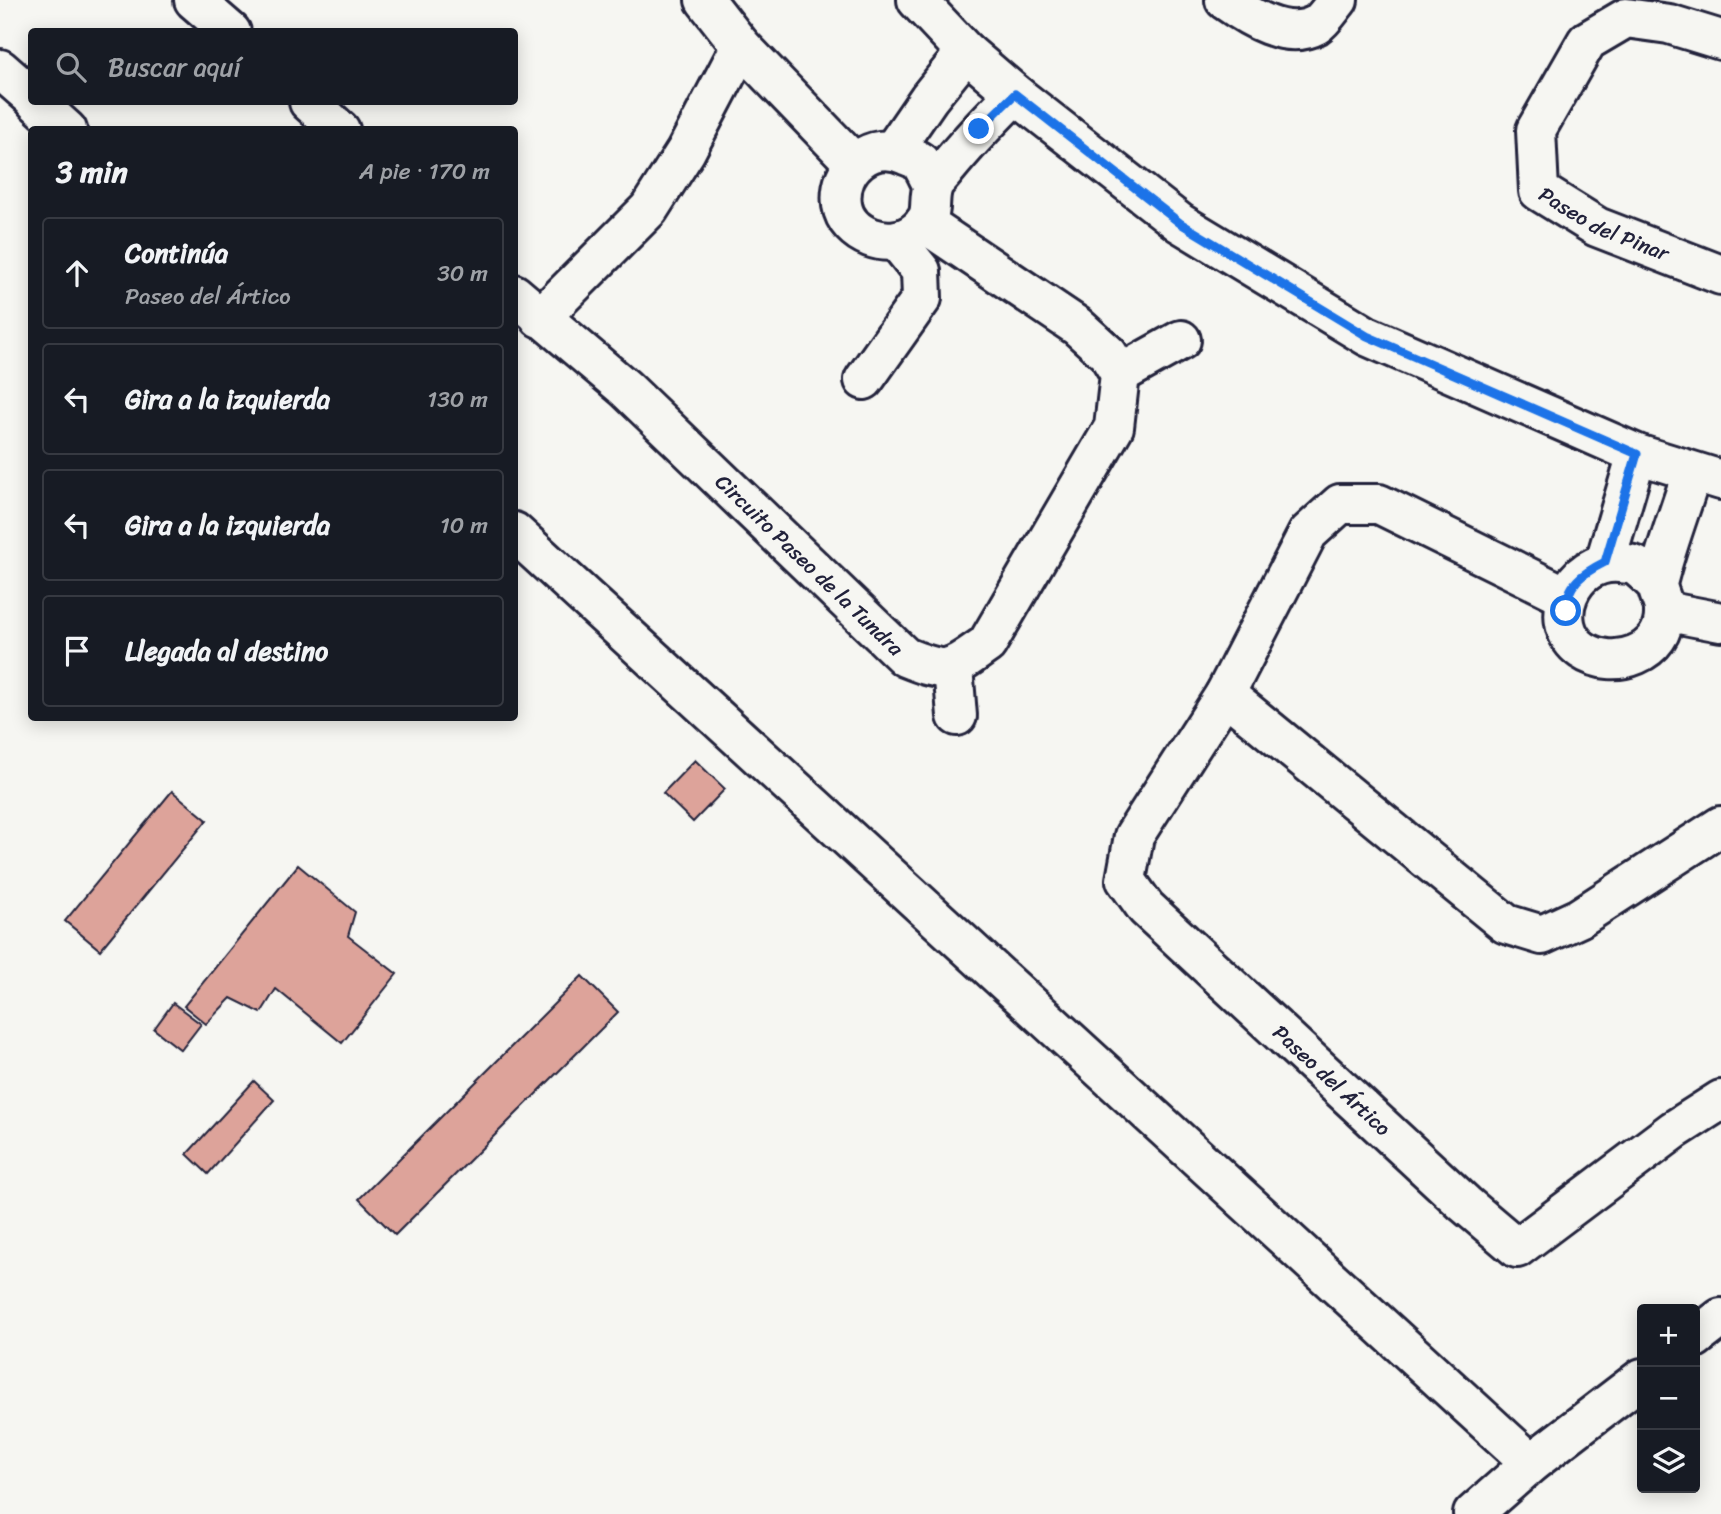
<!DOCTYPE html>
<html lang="es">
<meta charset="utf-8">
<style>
body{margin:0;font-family:Sriracha,sans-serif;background:#242831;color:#f1f3f6}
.controls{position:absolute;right:21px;bottom:21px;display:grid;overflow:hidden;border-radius:7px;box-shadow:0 4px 18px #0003}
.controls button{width:63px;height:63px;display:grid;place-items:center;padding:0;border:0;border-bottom:2px solid #363941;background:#171b24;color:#f1f3f6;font:35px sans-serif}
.stop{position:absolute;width:21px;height:21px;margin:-16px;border:5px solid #1a73e8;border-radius:50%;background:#fff}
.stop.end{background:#1a73e8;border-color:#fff;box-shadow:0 2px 7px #0008}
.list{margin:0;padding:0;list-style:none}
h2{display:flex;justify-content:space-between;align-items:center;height:91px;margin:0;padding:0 28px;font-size:30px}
h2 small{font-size:23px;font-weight:400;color:#9ea1a6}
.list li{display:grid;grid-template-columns:46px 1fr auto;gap:21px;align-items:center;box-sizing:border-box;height:112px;margin:0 14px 14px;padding:0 14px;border:2px solid #363941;border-radius:7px}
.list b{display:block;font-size:26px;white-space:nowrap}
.list p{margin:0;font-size:23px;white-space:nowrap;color:#9ea1a6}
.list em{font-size:23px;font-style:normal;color:#9ea1a6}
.icon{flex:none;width:38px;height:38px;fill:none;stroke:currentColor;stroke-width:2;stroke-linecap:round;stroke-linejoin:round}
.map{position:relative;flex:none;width:1721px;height:1514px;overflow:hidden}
.search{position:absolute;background:#171b24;box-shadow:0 4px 18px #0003;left:28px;top:28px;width:490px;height:77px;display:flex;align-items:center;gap:18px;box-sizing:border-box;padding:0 24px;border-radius:7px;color:#9ea1a6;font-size:26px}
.panel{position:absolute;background:#171b24;box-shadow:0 4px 18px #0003;left:28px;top:126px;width:490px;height:595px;border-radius:7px}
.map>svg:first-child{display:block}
</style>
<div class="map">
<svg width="1721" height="1514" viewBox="0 0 1721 1514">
<rect width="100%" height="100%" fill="#f6f6f2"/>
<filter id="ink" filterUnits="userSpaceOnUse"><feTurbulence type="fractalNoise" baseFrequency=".0143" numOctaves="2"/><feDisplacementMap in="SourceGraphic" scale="14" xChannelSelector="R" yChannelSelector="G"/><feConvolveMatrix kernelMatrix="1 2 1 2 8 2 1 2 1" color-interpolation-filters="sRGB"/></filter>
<g filter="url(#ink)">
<path fill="#dda39a" stroke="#22223b" stroke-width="2" d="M695,760L725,789L693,822L663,793Z
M172,791L207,820L100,950L65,921Z
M298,865L355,912L348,936L397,974L342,1043L276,989L261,1013L231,998L206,1024L184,1006Z
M582,976L618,1012L395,1235L359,1199Z
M173,1003L201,1024L181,1050L154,1029Z
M254,1081L274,1100L208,1174L187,1154Z"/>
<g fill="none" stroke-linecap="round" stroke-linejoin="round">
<defs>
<g id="minor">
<path d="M194,0L231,32"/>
<path d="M705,0L741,46L854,163"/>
<path d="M917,0L966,52L1015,94L1180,223L1367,336L1637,454L1721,480"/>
<path d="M1225,0C1249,17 1286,41 1316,25C1324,20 1332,7 1338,0"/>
<path id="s1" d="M1721,40L1669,24L1626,18L1587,41L1536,130L1539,191L1597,227L1721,275"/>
<path d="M0,69L32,97"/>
<path d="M36,102L67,130"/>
<path d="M309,102L340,130"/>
<path d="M894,149L929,98L966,52"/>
<path d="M933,186C929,179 925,169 920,162C917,159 911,157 906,155C872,139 837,167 842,205C847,236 889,251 914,233C938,215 926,204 933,186C935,180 943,174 946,169C968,142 991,118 1015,94"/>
<path id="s2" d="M514,294L625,388L905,657C950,675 948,671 987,644L1114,427L1120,374L1108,354L1077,326L924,223"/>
<path d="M540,318L649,209L686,151L741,46"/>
<path d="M1120,374L1181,340"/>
<path d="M864,380L922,298L921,271L897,241"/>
<path d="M514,532L1531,1463"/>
<path d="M1605,562L1637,454"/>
<path d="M1656,584C1650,578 1643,571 1636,566C1632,564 1626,564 1620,563C1570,558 1545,624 1582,650C1614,672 1666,653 1664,611C1664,600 1655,590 1658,580C1667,544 1681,508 1692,473"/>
<path id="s3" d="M1566,596L1379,504H1340L1308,533L1225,694L1134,836L1126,880L1146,908L1465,1204L1517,1248L1674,1130L1721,1100"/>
<path d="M1664,611L1721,622"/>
<path d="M953,667L957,716"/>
<path d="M1225,694L1506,924L1542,935L1579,918L1721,826"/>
<path d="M1695,1338L1721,1318"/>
<path d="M1473,1514L1531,1463L1642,1378"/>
</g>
</defs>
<use href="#minor" stroke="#22223b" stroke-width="44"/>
<use href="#minor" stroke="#f6f6f2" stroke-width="38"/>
</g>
</g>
<g fill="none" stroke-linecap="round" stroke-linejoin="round" filter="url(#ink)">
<path stroke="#1a73e8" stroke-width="9" d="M979,129L1015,94L1180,223L1367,336L1637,454L1605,562C1583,573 1566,584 1566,611"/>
</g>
<g text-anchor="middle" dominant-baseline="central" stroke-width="5" stroke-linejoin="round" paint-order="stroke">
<g font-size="21" fill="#22223b" stroke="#f6f6f2">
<text stroke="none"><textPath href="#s1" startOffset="380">Paseo del Pinar</textPath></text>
<text stroke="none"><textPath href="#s2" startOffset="401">Circuito Paseo de la Tundra</textPath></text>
<text stroke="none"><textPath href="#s3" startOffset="973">Paseo del Ártico</textPath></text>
</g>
</g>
</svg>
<div class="controls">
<button>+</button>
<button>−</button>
<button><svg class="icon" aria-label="layers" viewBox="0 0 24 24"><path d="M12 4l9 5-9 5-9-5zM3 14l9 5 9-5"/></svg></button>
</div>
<div class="stop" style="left:1566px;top:611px"></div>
<div class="stop end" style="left:979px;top:129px"></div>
<div class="search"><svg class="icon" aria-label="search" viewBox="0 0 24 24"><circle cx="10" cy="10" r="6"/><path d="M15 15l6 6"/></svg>Buscar aquí</div>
<section class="panel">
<h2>3 min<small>A pie · 170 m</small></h2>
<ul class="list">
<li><svg class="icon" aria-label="ahead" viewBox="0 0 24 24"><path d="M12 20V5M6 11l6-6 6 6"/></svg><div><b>Continúa</b><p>Paseo del Ártico</p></div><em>30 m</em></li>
<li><svg class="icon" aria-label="left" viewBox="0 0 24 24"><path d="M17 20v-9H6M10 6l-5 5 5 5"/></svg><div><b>Gira a la izquierda</b></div><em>130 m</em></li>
<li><svg class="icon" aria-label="left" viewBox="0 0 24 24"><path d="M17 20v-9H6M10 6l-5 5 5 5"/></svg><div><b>Gira a la izquierda</b></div><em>10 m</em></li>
<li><svg class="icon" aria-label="arrive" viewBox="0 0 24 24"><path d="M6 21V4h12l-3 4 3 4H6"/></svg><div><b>Llegada al destino</b></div></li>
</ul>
</section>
</div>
